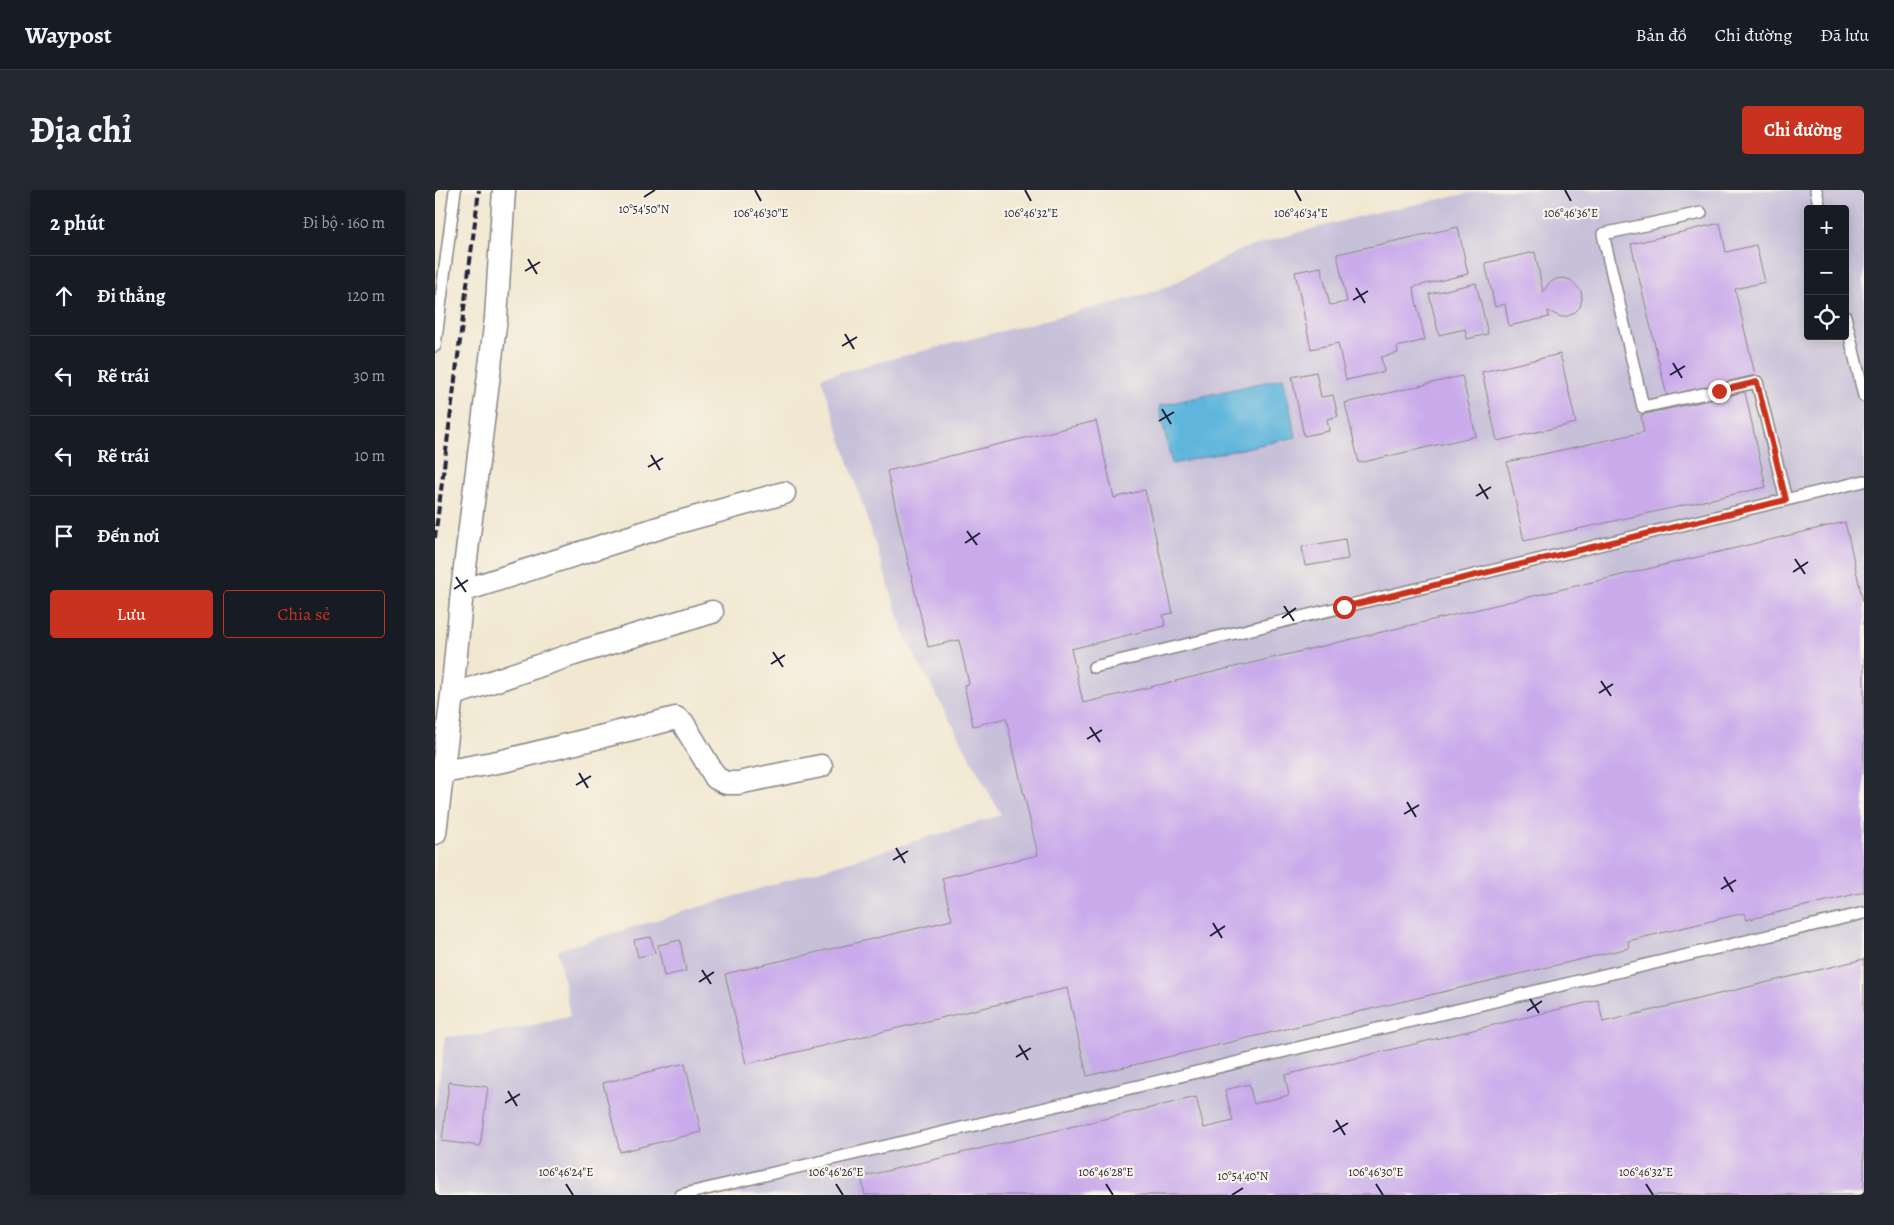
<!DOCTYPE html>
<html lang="vi">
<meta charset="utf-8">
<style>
body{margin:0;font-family:Alegreya,serif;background:#242831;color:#f1f3f6}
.controls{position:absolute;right:15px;top:15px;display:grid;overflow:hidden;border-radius:5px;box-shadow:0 2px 12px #0003}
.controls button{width:45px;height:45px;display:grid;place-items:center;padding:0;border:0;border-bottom:1px solid #363941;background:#171b24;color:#f1f3f6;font:25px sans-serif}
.stop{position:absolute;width:15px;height:15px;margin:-11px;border:4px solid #c8321e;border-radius:50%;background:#fff}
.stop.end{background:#c8321e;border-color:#fff;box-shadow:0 1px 5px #0008}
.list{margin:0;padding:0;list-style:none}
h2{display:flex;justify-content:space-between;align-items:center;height:65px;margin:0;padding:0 20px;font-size:21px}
h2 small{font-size:16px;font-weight:400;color:#9ea1a6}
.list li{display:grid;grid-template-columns:32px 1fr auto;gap:15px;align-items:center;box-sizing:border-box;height:80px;padding:0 20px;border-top:1px solid #363941}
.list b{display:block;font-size:19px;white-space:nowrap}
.list em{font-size:16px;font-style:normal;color:#9ea1a6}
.actions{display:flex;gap:10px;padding:15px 20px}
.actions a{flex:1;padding:11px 0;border:1px solid #c8321e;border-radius:5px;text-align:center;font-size:18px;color:#c8321e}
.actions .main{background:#c8321e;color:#fff}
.icon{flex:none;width:28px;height:28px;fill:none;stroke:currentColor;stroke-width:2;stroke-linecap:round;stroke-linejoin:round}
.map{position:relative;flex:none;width:1429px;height:1005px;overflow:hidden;border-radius:5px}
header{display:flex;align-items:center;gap:30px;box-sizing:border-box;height:70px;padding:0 25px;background:#171b24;border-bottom:1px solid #363941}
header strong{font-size:24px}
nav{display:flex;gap:28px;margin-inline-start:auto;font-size:18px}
.intro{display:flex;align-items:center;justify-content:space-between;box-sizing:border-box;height:120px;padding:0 30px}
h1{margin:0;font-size:35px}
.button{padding:12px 22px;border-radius:5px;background:#c8321e;color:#fff;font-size:18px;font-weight:700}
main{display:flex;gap:30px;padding:0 30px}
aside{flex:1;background:#171b24;border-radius:5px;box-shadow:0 2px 12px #0003}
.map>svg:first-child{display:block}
</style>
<header>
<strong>Waypost</strong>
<nav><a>Bản đồ</a><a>Chỉ đường</a><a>Đã lưu</a></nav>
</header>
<div class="intro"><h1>Địa chỉ</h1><a class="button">Chỉ đường</a></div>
<main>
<aside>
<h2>2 phút<small>Đi bộ · 160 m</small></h2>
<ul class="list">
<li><svg class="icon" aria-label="ahead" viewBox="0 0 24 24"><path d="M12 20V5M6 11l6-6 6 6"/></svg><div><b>Đi thẳng</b></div><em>120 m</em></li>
<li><svg class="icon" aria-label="left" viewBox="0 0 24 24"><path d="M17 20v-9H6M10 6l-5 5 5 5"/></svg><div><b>Rẽ trái</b></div><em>30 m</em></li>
<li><svg class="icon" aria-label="left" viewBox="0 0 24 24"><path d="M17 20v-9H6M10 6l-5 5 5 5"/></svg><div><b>Rẽ trái</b></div><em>10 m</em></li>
<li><svg class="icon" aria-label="arrive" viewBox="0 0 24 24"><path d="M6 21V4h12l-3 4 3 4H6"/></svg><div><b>Đến nơi</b></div></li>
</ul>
<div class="actions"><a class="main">Lưu</a><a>Chia sẻ</a></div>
</aside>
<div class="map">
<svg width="1429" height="1005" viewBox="0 0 1429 1005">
<rect width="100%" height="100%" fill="#f7f3e8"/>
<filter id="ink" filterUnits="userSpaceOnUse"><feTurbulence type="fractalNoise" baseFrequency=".02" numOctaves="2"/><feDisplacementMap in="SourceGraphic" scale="10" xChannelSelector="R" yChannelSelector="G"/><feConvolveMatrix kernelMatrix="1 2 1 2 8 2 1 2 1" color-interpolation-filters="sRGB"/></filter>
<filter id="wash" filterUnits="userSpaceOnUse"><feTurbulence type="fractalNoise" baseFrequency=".0096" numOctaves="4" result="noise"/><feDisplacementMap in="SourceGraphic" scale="20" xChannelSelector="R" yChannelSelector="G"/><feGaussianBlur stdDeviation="1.12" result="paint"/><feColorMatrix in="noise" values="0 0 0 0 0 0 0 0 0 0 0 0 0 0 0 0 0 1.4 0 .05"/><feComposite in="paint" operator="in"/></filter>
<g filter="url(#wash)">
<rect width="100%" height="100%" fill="#f2e8d1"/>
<path fill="#c7c0d9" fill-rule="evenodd" d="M1050,0H1429V1005H0V920L10,847L44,845L90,837L135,826L123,760L566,625L471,449L386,187L708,105L733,96L808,59L865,42L942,22ZM1373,19H1410V146H1373Z"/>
<path fill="#5fb5db" stroke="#406c8b" d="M848,188L861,247L737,274L724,216Z"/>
<g id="blocks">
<path fill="#c9aaeb" d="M1285,33L1291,62L1321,55L1330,92L1300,99L1320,185L1232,206L1196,54Z
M1023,37L1033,84L978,97L990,150L962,157L963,163L946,167L949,182L911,190L903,153L876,159L860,82L886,77L895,115L912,112L902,64Z
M1100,62L1108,102L1114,93L1121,89L1128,88L1136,90L1146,101L1147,109L1145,117L1140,122L1133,126L1126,127L1113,121L1114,127L1074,136L1070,114L1060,117L1050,73Z
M1041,93L1053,144L1032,149L1030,139L1004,145L994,104Z
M1125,164L1141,233L1062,251L1047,182Z
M881,182L886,207L898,205L903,226L892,229L894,241L869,246L857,187Z
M1027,186L1041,246L924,273L910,213Z
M1310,202L1331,297L1089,351L1072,272L1209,242L1206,225Z
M661,231L679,308L710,300L738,423L728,425L730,436L636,459L648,513L1410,332L1429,415V702L1311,730L1309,723L1193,751L1194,758L652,886L632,798L311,874L290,784L517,730L507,688L603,665L571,528L538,536L529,495L534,494L524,450L493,457L452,281Z
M910,349L913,369L870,376L867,357Z
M216,747L220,763L203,767L199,750Z
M245,750L251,781L229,786L223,755Z
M1429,769V1005H430L426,987L761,907L769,938L798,931L790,900L814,894L819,914L854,905L850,885L1163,810L1168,832Z
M250,873L266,942L185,962L168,893Z
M14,892L53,897L45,956L7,951Z"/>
</g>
</g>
<g filter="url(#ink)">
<use href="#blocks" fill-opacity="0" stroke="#8a8586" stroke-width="1"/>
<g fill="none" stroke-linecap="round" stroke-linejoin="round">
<defs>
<path id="service" d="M1381,0L1385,19
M1266,23L1168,44L1208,217L1322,192L1351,310
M1410,126L1429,206
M0,156L20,0
M659,477L1429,291
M246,1005L1429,723"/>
<path id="minor" d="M27,401L233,335L349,303
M17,505L139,464L277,422
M8,582L68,571L241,528L248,533L281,588L291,593H303L386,576
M0,643L17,505L27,401L61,128L69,0"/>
</defs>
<use href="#service" stroke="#8a8586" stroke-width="14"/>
<use href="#minor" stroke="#8a8586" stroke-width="25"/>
<use href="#service" stroke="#fff" stroke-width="11"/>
<use href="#minor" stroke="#fff" stroke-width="22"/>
<path stroke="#22223b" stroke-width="4" stroke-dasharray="8 4" stroke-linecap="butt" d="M0,348L44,0"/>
</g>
</g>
<g fill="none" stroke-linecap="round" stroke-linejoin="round" filter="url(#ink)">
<path stroke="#c8321e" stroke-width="6" d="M909,417L1351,310L1322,192L1284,201"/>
</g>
<path fill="none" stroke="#22223b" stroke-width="2" d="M320,0L326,11M590,0L596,11M860,0L866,11M1130,0L1136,11M209,7L220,0M93,69L102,84M90,81L105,72M921,98L930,113M918,110L933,101M410,144L419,159M407,156L422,147M1238,173L1247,188M1235,185L1250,176M727,219L736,234M724,231L739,222M216,265L225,280M213,277L228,268M1044,294L1053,309M1041,306L1056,297M532,341L542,355M530,353L545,343M1360,369L1370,384M1358,382L1373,372M21,387L31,402M19,399L33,390M849,416L859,431M847,428L861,418M338,462L348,477M336,474L350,465M1166,491L1176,506M1164,503L1178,494M655,537L665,552M652,549L667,540M144,583L153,598M141,595L156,586M972,612L981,627M969,624L984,615M461,658L470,673M458,670L473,661M1289,687L1298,702M1286,699L1301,690M778,733L787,748M775,746L790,736M267,780L276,794M264,792L279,782M1095,809L1104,823M1092,821L1107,811M584,855L593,870M581,867L596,858M73,901L82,916M70,913L85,904M901,930L910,945M898,942L913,933M131,994L138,1005M401,994L408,1005M671,994L678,1005M941,994L948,1005M1211,994L1218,1005M797,1005L808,998"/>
<g font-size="12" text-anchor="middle" fill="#22223b" stroke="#f7f3e8" stroke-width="4.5" stroke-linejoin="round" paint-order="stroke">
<text x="209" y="23">10°54'50"N</text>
<text x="326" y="27">106°46'30"E</text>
<text x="596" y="27">106°46'32"E</text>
<text x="866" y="27">106°46'34"E</text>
<text x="1136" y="27">106°46'36"E</text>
<text x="131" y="986">106°46'24"E</text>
<text x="401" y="986">106°46'26"E</text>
<text x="671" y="986">106°46'28"E</text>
<text x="941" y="986">106°46'30"E</text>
<text x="1211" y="986">106°46'32"E</text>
<text x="808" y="990">10°54'40"N</text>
</g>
</svg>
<div class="controls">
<button>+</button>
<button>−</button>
<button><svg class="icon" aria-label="locate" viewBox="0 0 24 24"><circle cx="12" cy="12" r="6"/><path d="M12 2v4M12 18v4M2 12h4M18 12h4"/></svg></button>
</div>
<div class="stop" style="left:909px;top:417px"></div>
<div class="stop end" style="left:1284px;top:201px"></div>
</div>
</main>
